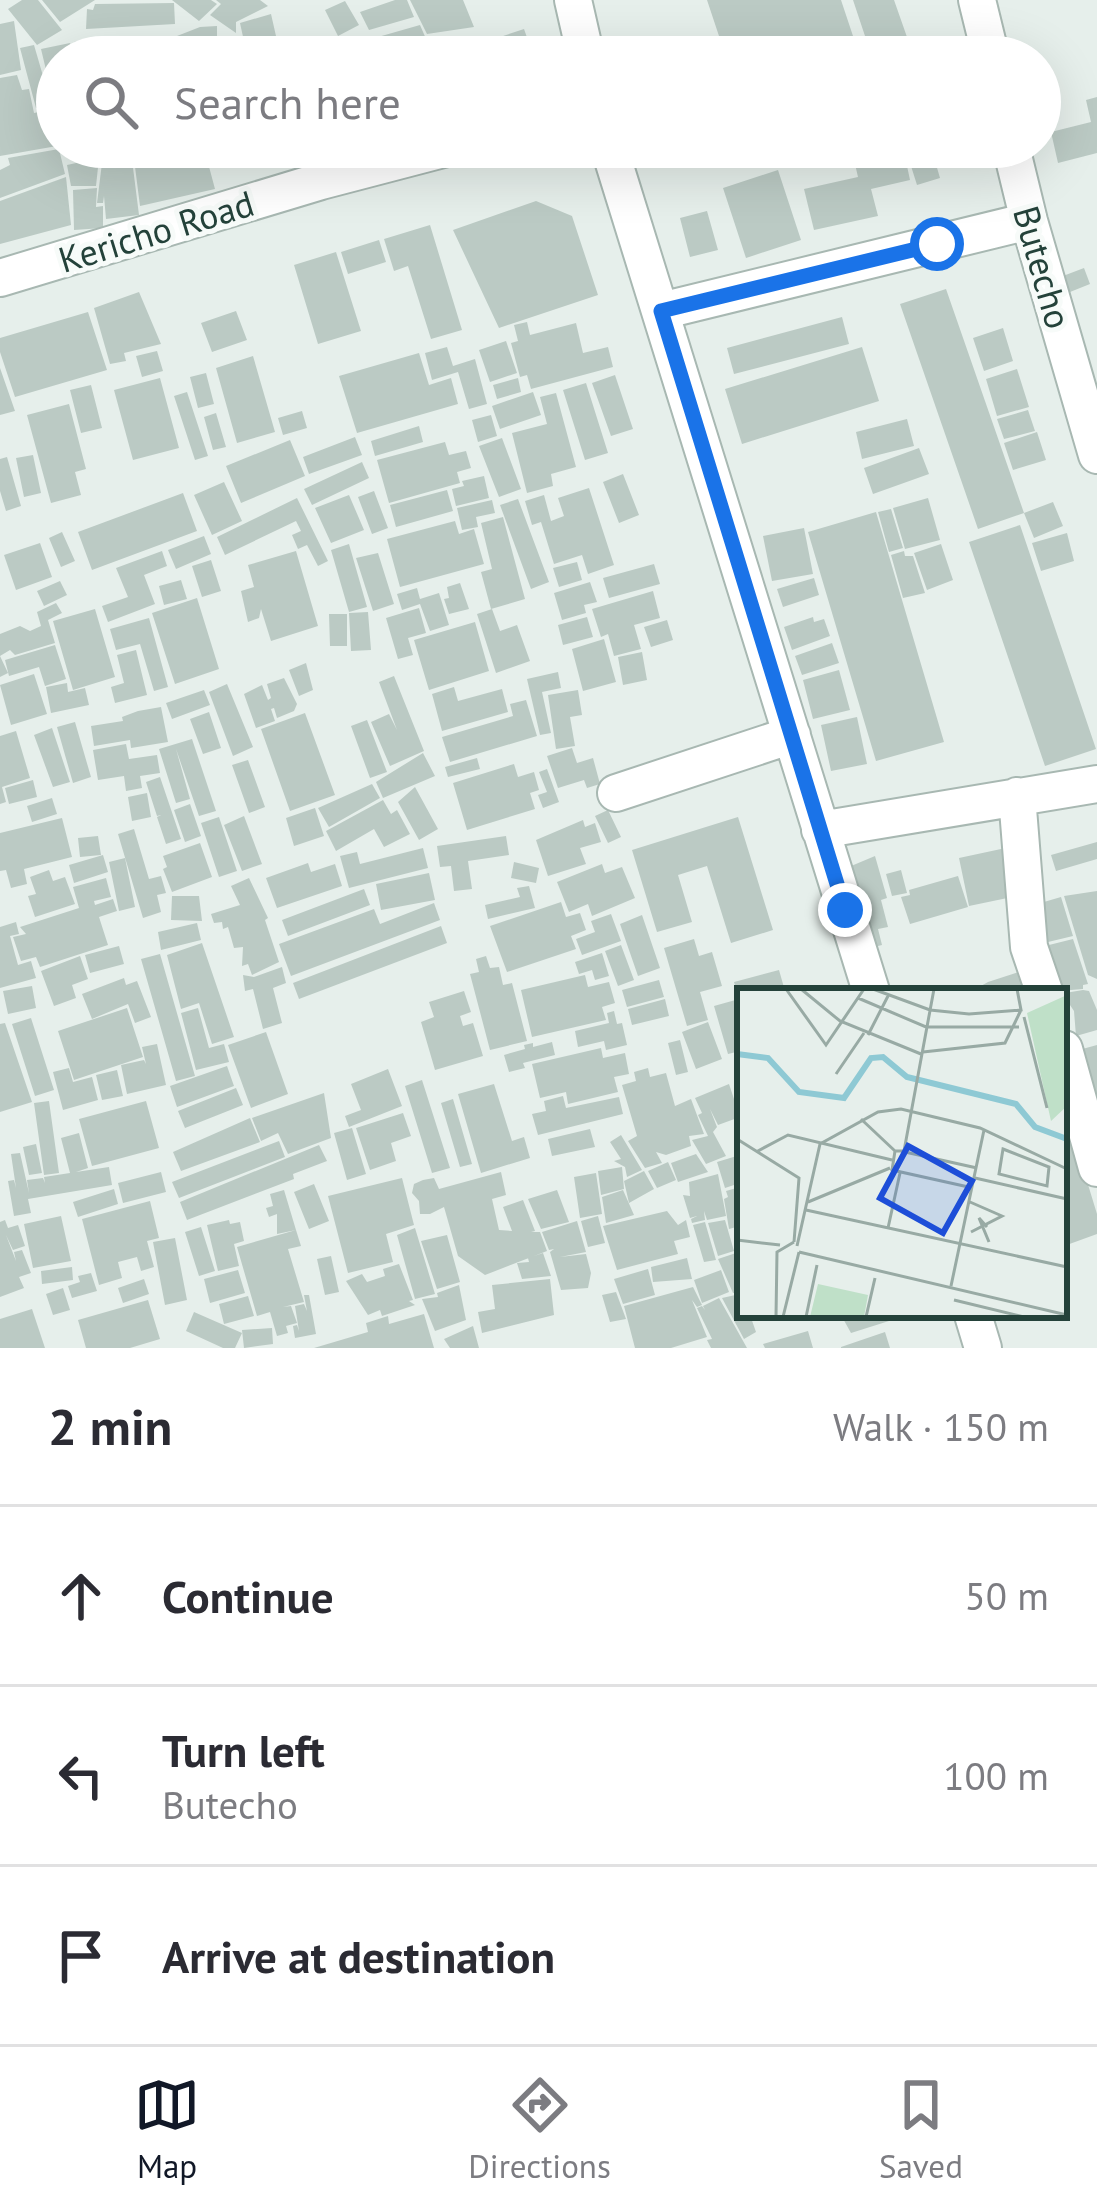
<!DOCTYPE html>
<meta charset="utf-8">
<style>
body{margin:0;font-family:"PT Sans",sans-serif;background:#f7f7f7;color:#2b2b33}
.stop{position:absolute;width:36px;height:36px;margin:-27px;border:9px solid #1a73e8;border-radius:50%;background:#fff}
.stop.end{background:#1a73e8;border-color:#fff;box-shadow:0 3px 12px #0008}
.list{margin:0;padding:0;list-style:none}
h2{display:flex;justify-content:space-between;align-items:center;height:156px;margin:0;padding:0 48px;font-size:51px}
h2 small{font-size:39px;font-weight:400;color:#7c7c81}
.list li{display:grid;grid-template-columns:78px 1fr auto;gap:36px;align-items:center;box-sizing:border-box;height:180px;padding:0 48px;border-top:3px solid #e1e1e2}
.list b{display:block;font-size:45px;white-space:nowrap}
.list p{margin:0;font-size:39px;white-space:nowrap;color:#7c7c81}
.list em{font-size:39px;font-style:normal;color:#7c7c81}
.icon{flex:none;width:66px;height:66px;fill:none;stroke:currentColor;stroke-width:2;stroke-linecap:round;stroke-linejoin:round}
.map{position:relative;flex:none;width:1097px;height:1348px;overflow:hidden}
.search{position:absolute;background:#fff;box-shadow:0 12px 48px #0002;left:36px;right:36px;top:36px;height:132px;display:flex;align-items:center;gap:30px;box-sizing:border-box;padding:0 42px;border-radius:66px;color:#7c7c81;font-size:45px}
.sheet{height:696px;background:#fff}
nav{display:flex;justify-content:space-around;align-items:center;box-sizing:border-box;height:168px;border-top:3px solid #e1e1e2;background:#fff;font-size:33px;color:#7c7c81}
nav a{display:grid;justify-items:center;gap:6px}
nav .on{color:#111827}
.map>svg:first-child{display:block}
</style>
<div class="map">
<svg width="1097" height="1348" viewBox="0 0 1097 1348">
<rect width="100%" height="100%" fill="#e6efeb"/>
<path fill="#bbcac4" d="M22,0H38L62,30L37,45L8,9Z
M42,0H95L60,22Z
M172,0H211L217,4L199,21Z
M216,0H260L268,6L236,22V33L210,15L221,4Z
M395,0H407L414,17L369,30L360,12Z
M410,0H463L474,27L427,34Z
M707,0H841L860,57H726Z
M853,0H894L914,57H872Z
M345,1L359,25L338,36L325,10Z
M174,3L175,24L86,29L87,9L93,10L95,4Z
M271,14L276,36L265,39L270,49L247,55L240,23Z
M14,21L21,70L0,75V24Z
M420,25L430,48L387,57L378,37Z
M217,26V42L179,55L109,57L110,36H177L200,27Z
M524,29L534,57H507L500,37Z
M106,36V57H79L74,42Z
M70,43L75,57H57V98L53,99L41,49Z
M34,45L50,100L47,105L36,108L20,48Z
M17,75L22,90L29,89L34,113L49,110L57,146L0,156V78Z
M1097,97V153L1058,163L1051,132L1091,122L1086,100Z
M147,147H176L177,153L204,148L215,189L140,206L133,151Z
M851,147H903L910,180L871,189L878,216L814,230L804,189L858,177Z
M905,147H931L940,178L917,185Z
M59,149L65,174L0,198V170L10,165L8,158Z
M131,152L139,215L106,219L104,196L103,203H97L103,155Z
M99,158L96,186H71L67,165Z
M778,170L801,240L746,258L723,188Z
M66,177L71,225L0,244V201Z
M97,188L96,207L103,206V228L74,230L73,190Z
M536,201L572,216L598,295L499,328L453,230Z
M707,211L718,250L690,257L680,218Z
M430,225L462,330L431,339L408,266L394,271L384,239Z
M379,240L386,262L348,274L341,252Z
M336,252L361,331L318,344L294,265Z
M1084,268L1090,284L1070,292L1063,276Z
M946,289L1024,513L978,529L900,304Z
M139,292L161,344L124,353L126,361L110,364L94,308Z
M236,311L247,340L212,352L201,323Z
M88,312L107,370L15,397L0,352V338Z
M842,317L849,344L734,374L727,348Z
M527,322L530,335L576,323L583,353L608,347L613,367L531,389L527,375L520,377L511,343L518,341L514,325Z
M1003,328L1013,361L984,371L973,338Z
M506,341L517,373L490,382L479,350Z
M447,347L453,366L475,359L487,404L469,409L458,372L432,380L425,353Z
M862,347L879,401L742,444L725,389Z
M157,351L163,371L142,377L136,356Z
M419,353L429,385L451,378L458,404L357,433L339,376Z
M253,356L275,432L237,443L216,368Z
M0,368L15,411L0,415Z
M1017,369L1029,407L997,416L986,379Z
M206,373L214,404L198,408L190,377Z
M615,375L633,429L611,436L592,383Z
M160,378L179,448L133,460L114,390Z
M518,378L521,392L497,399L493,385Z
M586,383L608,453L585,460L563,390Z
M91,385L102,428L81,433L70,390Z
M187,392L208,456L195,460L174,396Z
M533,392L541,415L500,429L492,406Z
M556,393L576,467L551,474L553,486L527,493L512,433L547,424L540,397Z
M69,404L86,469L75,472L81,495L51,503L27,415Z
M1028,410L1035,431L1004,439L997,419Z
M302,411L307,428L283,435L278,418Z
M216,413L226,447L213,450L204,417Z
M491,415L497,436L478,442L472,420Z
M907,419L914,446L862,459L856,432Z
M419,426L423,442L375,456L371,441Z
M1037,432L1046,460L1013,470L1004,443Z
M355,437L362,455L309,474L303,457Z
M502,438L521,489L499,497L479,446Z
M290,440L305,476L241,503L226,466Z
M445,442L449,455L466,451L471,468L457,472L460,483L389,503L377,460Z
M919,448L929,474L873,494L864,468Z
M33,455L41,493L24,497L16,458Z
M7,457L21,506L6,511L0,491V459Z
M362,462L369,478L312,505L304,489Z
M623,474L639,515L619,523L603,482Z
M484,476L489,498L456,506L452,489L464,486L462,481Z
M224,482L242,521L212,535L194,495Z
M589,488L614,565L588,574L582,555L554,564L541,522L532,525L525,501L544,495L551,521L564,516L558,498Z
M447,490L453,511L396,527L390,505Z
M374,491L388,528L372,534L358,497Z
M183,493L197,531L92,570L78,532Z
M349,495L364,530L331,543L315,508Z
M297,498L328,561L318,566L307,545L298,549L292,535L301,531L296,521L225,555L217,537Z
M928,498L940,540L905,549L893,508Z
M518,499L549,582L531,589L500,505Z
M492,500L495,513L476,517L478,527L462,530L457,508Z
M1053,502L1063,526L1034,538L1024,513Z
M891,509L903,548L889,552L878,512Z
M876,512L944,742L876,761L808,532Z
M503,517L525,599L491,609L481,572L492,569L481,523Z
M455,521L459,534L474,529L484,564L400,587L387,539Z
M1020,525L1096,749L1045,766L969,542Z
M804,528L813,574L772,581L763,536Z
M62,532L75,561L61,567L49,538Z
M1067,533L1074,561L1041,571L1032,543Z
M204,536L211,554L176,569L168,550Z
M40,543L52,577L16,590L4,555Z
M349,544L367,607L349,612L331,550Z
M941,544L953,580L927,590L914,553Z
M162,551L167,566L144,575L155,604L108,622L102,606L128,597L116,568Z
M296,551L318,626L271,641L261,609L259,618L248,622L241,591L254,587L248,565Z
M904,551L905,556H913L925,593L903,598L891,555Z
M378,553L394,604L373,611L356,558Z
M211,560L221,591L202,597L192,566Z
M577,562L582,580L559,587L553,568Z
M654,564L660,584L609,598L603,578Z
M814,578L819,595L783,607L777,589Z
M181,580L187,599L164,605L159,586Z
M60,581L67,595L44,606L37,591Z
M590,582L597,602L584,605L586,613L562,620L554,593Z
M460,583L469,609L449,614L444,599L449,598L447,587Z
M417,588L420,599L439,593L449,625L430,631L420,604L402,610L397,594Z
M653,591L660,618L634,625L641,649L614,656L608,634L601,637L592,609Z
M197,598L219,669L175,684L152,613Z
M56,603L62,613L48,620L55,643L15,655L10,650L0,656L8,673L0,677V634L20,626L30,631L41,626L37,612Z
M419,608L426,633L408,638L413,655L398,659L386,618Z
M95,609L115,677L73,690L53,621Z
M492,609L500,631L517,625L530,661L496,673L477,614Z
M368,612L371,650L351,651L349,613Z
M329,614H347V646H330Z
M587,617L593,637L563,645L558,625Z
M813,617L814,622L824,619L830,636L792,650L784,627Z
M149,618L168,687L154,691L140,644L116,650L110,629Z
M667,620L673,640L651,647L644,627Z
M475,622L489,671L429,690L414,640Z
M604,639L616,682L583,691L572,649Z
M832,643L839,663L802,675L795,656Z
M55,645L66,679L45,686L39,667L9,676L5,660Z
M136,650L147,695L115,703L111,687L124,683L117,655Z
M642,652L647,680L623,685L618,657Z
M306,663L313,690L299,696L289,670Z
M839,670L850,710L813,719L803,680Z
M558,672L561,688L542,692L551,733L540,735L527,679Z
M34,674L47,714L11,725L0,685Z
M394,676L424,751L390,766L371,722L389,714L397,730L379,682Z
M284,678L297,704L294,711L277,718L274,708L271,709L275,721L256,728L244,694L262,685L268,700L271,698L267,684Z
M67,683L68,692L85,688L89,705L51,713L46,687Z
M227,684L253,747L233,756L209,692Z
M454,687L458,701L502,689L508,712L442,731L432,694Z
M204,690L210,705L172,719L166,703Z
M578,690L582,715L570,717L575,746L556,749L548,695Z
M526,700L537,736L450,762L442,737L513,716L510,704Z
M161,707L168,742L131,748L130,740L94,746L91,726L123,721L122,717L138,711Z
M209,712L221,748L203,754L190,719Z
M305,713L335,795L290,811L261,729Z
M857,717L867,764L831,771L821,725Z
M367,720L387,772L370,778L351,726Z
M75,722L91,777L73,783L57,727Z
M52,728L70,782L53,787L34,735Z
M16,731L30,778L2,787L6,802L0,804V736Z
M192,739L216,811L199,816L176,749L190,799L176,803L159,749Z
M126,744L129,759L157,755L160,773L140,776L142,788L126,791L124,776L98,780L93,750Z
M572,748L577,763L593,758L600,784L587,788L584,780L558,788L547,756Z
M423,753L435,776L383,798L376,782Z
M477,758L480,769L448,777L445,767Z
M248,760L265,807L249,813L232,765Z
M514,764L518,777L534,772L539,790L530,793L535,809L467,830L453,783Z
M547,769L559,802L543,808L538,795L547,792L539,772Z
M160,777L181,839L166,844L157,817L161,815L157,816L146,782Z
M33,780L37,797L9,804L5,788Z
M372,784L380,798L329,827L318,808Z
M415,787L438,829L419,840L398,802Z
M147,793L151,817L132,821L128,797Z
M52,798L57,814L32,822L27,806Z
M383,800L391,814L397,810L410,834L384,847L374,829L336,851L326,831Z
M190,804L201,836L185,842L174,810Z
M315,808L324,836L294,846L286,818Z
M608,810L621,837L608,843L595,816Z
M244,816L262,864L242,871L224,825Z
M219,817L237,871L219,877L201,823Z
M738,817L773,930L731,943L707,866L678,875L692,922L657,932L632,850Z
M62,818L72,857L24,869L27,884L11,888L6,870L0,871V833Z
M583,820L585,827L595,823L601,842L580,848L586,864L548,876L536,840Z
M134,829L149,879L161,876L166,893L157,895L161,912L143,918L118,834Z
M98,836L101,855L80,857L78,838Z
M506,836L509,855L468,861L472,889L454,891L451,866L440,867L437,846Z
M1097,842V859L1056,871L1051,855Z
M200,843L212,877L172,892L163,869L167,867L163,856Z
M1015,846L1017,896L969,906L959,858Z
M423,848L428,868L349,888L340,856L357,852L360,864Z
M103,855L108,872L74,883L69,865Z
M875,856L887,898L881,900L888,927L878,929L882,945L866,949L844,869Z
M125,858L135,907L119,911L109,862Z
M514,862L539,868L536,883L511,878Z
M308,863L311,872L335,864L342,886L277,908L266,878Z
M602,864L605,873L622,867L635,898L592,916L588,904L569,912L557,882Z
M49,870L53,881L65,877L75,904L35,917L28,896L36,894L30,877Z
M901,870L907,893L892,896L886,874Z
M429,873L435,900L381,910L376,884Z
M958,876L968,907L910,924L901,897L910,895L909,890Z
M106,878L111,897L94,901L95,905L113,899L117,911L99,917L108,945L40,967L36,957L21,961L13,937L26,934L20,927L79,908L73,887Z
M249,878L268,918L265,920L279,962L252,975L248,964L242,966L243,947L234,948L228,927L223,929L222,922L214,923L211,914L240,905L231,886Z
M529,886L535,908L488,919L485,905L520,897L517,888Z
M364,889L370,905L288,936L282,920Z
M1097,891V979L1088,975L1064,896Z
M172,896H199L202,921L171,920Z
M1061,897L1073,936L1048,942L1037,904Z
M561,902L566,917L580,913L586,930L571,936L576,949L507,972L490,926Z
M434,903L440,920L291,976L279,944L374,909L380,924Z
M611,914L621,941L582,955L576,939L595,932L591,921Z
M642,915L660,968L638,976L620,924Z
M16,922L19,934L10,936L18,965L31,961L36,978L0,988V927Z
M197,923L201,940L161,950L158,932Z
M441,926L447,943L299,999L293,983Z
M694,939L699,956L712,952L722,986L700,992L708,1020L687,1026L664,948Z
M1073,939L1088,984L1083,985V989L1059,991L1049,945Z
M202,943L234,1037L212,1044L199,1003L181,1009L167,955Z
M621,945L634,980L618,986L605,951Z
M119,946L124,964L90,973L85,955Z
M602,953L609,976L595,980L592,970L579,974L575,962Z
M160,954L195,1076L176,1081L141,959Z
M80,956L88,979L72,985L76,998L54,1006L41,971Z
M486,956L490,968L499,967L503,985L512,983L527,1041L490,1050L470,974L479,972L476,959Z
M282,967L286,983L273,988L282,1023L263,1029L253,989L245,991L243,975L254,977Z
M779,970L785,991H740V1051L728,1054L714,1006L739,999L734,982Z
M1025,970L1034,991H972L988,982Z
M585,975L588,987L609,982L615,1003L602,1007L606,1020L532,1037L521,990Z
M124,978L126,985L137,981L151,1017L135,1023L128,1004L92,1019L82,994Z
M659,980L664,997L627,1007L622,990Z
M32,986L36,1008L8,1014L3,991Z
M1083,990L1089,991L1097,1010V1030L1076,1036L1074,1011L1064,996L1065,993Z
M464,991L471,1012L460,1016L463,1026L473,1023L483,1056L435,1070L421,1022L434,1017L429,1002Z
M665,999L669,1016L632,1025L628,1009Z
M127,1008L143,1057L74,1080L58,1031Z
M198,1008L209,1048L224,1044L229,1062L196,1070L181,1013Z
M614,1011L617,1024L622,1023L627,1045L606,1050L604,1041L578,1047L575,1031L609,1023L607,1013Z
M31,1018L54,1090L35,1096L12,1024Z
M708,1022L722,1059L696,1069L682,1032Z
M5,1023L32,1102L0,1112V1024Z
M266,1032L288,1094L251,1108L228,1045Z
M680,1040L688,1072L676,1075L668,1043Z
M552,1042L555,1055L523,1063L525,1068L509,1072L504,1055L525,1049L524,1045L533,1043V1047Z
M157,1044L166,1085L127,1094L121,1065L144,1060L146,1064L142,1047Z
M1097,1045V1128L1075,1051Z
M601,1048L603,1058L625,1053L629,1074L614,1077L618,1092L568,1104L566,1092L540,1098L532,1064Z
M227,1066L234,1086L177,1107L170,1086Z
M69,1068L73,1082L92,1077L98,1100L63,1110L53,1072Z
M648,1068L650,1077L666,1073L675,1106L691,1099L704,1134L689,1136L691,1146L666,1155L656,1152L662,1163L645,1168L628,1141L637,1136L622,1085L636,1081L634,1072Z
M388,1069L402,1106L349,1127L345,1116L361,1110L351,1084Z
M117,1070L123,1096L102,1100L96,1075Z
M422,1080L450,1168L432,1173L405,1086Z
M494,1084L512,1141L524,1137L530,1158L481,1173L458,1094Z
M729,1084L740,1117L718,1125L710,1109L717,1127L713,1132L726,1156L706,1164L692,1140L708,1136L698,1115L702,1113L695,1098Z
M236,1088L243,1105L185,1128L178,1111Z
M324,1093L331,1138L288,1154L278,1133L261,1141L252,1118Z
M563,1096L566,1108L619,1097L623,1114L538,1135L532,1114L546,1111L544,1101Z
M453,1099L472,1164L460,1167L441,1103Z
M49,1101L59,1173L44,1175L34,1103Z
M146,1101L159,1148L92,1166L79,1119Z
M1064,1106L1097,1214V1234L1064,1246Z
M403,1113L411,1136L391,1143L396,1161L370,1170L356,1128Z
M250,1118L260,1142L181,1171L173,1152Z
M352,1128L366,1174L347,1180L334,1133Z
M590,1129L595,1147L552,1156L548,1139Z
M79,1133L88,1168L76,1172L109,1167L112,1185L28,1199L31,1213L14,1216L8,1181L14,1180L16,1188L11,1154L20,1153L29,1193L27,1180L43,1178L45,1183L44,1177L70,1173L61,1138Z
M621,1135L642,1170L627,1177L625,1167L614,1161L621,1159L610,1142Z
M279,1141L285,1157L179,1198L172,1182Z
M36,1144L42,1173L29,1175L23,1147Z
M319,1145L327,1161L293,1174L294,1179L187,1220L180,1202Z
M696,1154L708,1172L678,1182L671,1163Z
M740,1155V1183L725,1188L717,1162Z
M668,1162L676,1180L657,1188L648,1171Z
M622,1167L624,1189L601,1195L598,1171Z
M644,1171L654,1189L629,1203L624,1181Z
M161,1172L166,1192L123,1203L118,1183Z
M501,1172L506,1195L492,1199L499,1230L512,1231L503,1207L523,1200L535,1231L531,1232H540L547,1251L485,1275L458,1256L444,1207L430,1214H420L419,1201L412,1193L414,1184L423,1180L434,1178L439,1189Z
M596,1173L602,1214L580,1218L574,1177Z
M718,1174L726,1216L707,1220L704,1211L705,1220L692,1223L691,1219L697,1216L690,1218L683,1195L690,1196L689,1182Z
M402,1178L414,1225L386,1234L393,1262L348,1273L328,1196Z
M314,1184L329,1221L309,1229L294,1192Z
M740,1187V1226L729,1229L724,1199L728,1197L726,1191Z
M114,1189L118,1204L78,1217L73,1202Z
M284,1190L296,1230L277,1234V1214L269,1217L266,1208L273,1206L270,1194Z
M557,1190L569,1222L541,1229L528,1199Z
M623,1190L634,1215L606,1223L602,1197Z
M150,1201L159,1238L147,1241L154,1267L141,1271L137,1257L118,1262L122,1278L99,1285L82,1219Z
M667,1211L678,1225L686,1220L690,1237L674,1241L678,1254L617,1270L603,1226Z
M61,1216L71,1261L33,1268L24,1224Z
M598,1216L605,1243L588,1247L581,1221Z
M5,1220L8,1228L18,1225L25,1246L13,1250L6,1235L16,1261L14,1252L22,1250L31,1273L19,1277L24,1288L0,1297V1222Z
M229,1220L230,1224L240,1222L244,1241L234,1244L239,1266L218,1271L207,1225Z
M725,1220L734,1251L718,1256L708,1223Z
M577,1221L586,1252L560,1257L586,1254L591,1273L588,1288L561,1290L550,1252L554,1249L549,1250L542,1232Z
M705,1222L716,1260L704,1262L693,1225Z
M201,1227L215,1271L199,1276L185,1232Z
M415,1228L435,1294L415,1299L397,1235Z
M296,1230L301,1246L288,1249L304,1302L283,1307L291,1306L297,1323L286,1326L288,1333L277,1336L270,1312L257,1316L237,1247Z
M447,1235L460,1282L437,1289L421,1241Z
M175,1238L187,1300L165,1305L153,1242Z
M543,1253L551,1276L522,1279L517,1263L529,1262L528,1258Z
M736,1253L740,1261V1292L733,1293L718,1259Z
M331,1256L339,1292L325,1295L317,1259Z
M687,1258L692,1279L653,1282L651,1267Z
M399,1264L413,1300L409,1301L415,1305L382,1316L380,1310L368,1315L346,1281L362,1274L367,1282L385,1276L383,1269Z
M72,1267L73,1280L42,1284L41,1271Z
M648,1269L655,1295L623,1304L614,1279Z
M238,1270L245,1293L210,1303L204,1279Z
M721,1270L729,1292L702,1303L694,1280Z
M91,1273L97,1291L72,1298L68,1286L80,1282L78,1276Z
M144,1279L149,1294L123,1303L118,1288Z
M550,1279L554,1315L482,1333L478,1312L495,1309L492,1285Z
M459,1285L466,1320L435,1331L422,1299L438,1297L437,1293Z
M693,1287L702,1305L697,1307L692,1300L707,1337L671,1348H635L624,1306Z
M63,1288L70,1310L53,1315L46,1294Z
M616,1292L626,1319L610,1322L602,1295Z
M740,1294V1315H750L756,1332L744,1339L722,1298Z
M304,1295H309L316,1334L295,1338L293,1326L297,1325L299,1331L295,1306L304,1304L307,1311Z
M248,1296L254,1316L224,1324L219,1304Z
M719,1298L747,1348H711L707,1340L712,1339L697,1308L702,1306L705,1310L703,1306Z
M148,1300L160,1339L130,1348H86L78,1320Z
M32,1309L45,1348H0V1319Z
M194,1312L242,1333L235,1348H223L186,1331Z
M424,1314L434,1348H314L368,1332L366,1323L388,1316L389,1324Z
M841,1315H886L889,1321L851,1333Z
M473,1326L479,1348H450L444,1339Z
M272,1328L273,1344L244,1348L242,1330Z
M808,1331L813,1348H765L763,1344Z
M885,1332L890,1348H841V1347Z"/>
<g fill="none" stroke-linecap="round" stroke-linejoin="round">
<defs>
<path id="minor" d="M573,0L586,57
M977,0L991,57
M609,147L871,991
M1011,147L1029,221L1097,455
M0,278L321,181L451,147
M661,311L1029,221
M616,793L792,735
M1017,796L1029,947L1044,991
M820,830L1097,784
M1064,1049L1097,1168
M973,1315L983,1348"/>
</defs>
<use href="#minor" stroke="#a8b8b2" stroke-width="40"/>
<use href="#minor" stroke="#fff" stroke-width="36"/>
</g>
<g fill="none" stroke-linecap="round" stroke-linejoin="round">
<path stroke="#1a73e8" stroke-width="15" d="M845,910L661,311L937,244"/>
</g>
<g text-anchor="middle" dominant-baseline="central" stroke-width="10" stroke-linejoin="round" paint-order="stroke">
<g font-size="36" fill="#24423a" stroke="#f7fbf9">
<text transform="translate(156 231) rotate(-17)">Kericho Road</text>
<text transform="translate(1043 267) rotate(74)">Butecho</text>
</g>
</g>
<g transform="translate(737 988)">
<rect width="330" height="330" fill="#e6efeb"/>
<path d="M330,7V118L314,133L290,25ZM81,296L131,307L127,329H73Z" fill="#bfe0c8"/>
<path fill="none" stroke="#8ec9d4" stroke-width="6" d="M0,66L31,70L62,104L107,110L134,70L146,69L170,89L279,116L298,139L330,151"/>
<path fill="none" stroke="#98aaa4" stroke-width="3" d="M49,1L89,57L127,1M64,1L103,33L184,66M136,1L193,22L232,26L284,22L280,1M121,10L189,39H282M287,29L310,120M131,47L151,8M186,64L268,55L284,22M99,86L127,45M124,131L158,163M0,151L62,190L57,254M266,161L312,179L310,198L262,186ZM167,163L197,1M167,163H158L155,182L236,200M19,164L51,147L155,172M168,164L240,180M238,190L330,211M71,214L153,180M233,214L265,228L234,244M69,222L330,279M250,239L242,230L252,254M151,240L163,185M0,252L43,257M60,258L83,156L141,124L164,121L243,140L330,181M62,264L330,327M214,298L247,142M217,312L287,329M39,329L40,264L57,254M46,329L62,264M69,329L80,277M129,329L138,290"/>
<path fill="#1d4ed8" fill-opacity="0.15" stroke="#1d4ed8" stroke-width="6" d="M171,158L235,193L206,245L143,210Z"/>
<rect width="330" height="330" fill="none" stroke="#24423a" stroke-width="6"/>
</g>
</svg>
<div class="stop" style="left:937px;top:244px"></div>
<div class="stop end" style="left:845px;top:910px"></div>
<div class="search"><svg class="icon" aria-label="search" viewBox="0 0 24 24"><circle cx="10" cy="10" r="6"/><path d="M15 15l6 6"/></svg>Search here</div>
</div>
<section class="sheet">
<h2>2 min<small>Walk · 150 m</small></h2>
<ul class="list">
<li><svg class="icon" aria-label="ahead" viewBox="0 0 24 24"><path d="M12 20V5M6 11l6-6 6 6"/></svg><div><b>Continue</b></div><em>50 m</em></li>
<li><svg class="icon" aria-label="left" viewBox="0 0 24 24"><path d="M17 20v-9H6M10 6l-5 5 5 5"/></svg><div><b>Turn left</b><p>Butecho</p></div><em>100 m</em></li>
<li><svg class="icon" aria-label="arrive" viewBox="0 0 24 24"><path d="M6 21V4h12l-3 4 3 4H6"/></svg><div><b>Arrive at destination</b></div></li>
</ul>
</section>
<nav>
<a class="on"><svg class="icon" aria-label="map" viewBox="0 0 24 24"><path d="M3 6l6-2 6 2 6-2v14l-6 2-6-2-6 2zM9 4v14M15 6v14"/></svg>Map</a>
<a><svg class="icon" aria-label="directions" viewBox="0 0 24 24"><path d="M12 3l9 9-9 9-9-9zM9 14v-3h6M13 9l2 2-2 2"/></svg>Directions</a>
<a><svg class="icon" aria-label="saved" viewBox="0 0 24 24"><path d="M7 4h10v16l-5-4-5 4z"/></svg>Saved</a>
</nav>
